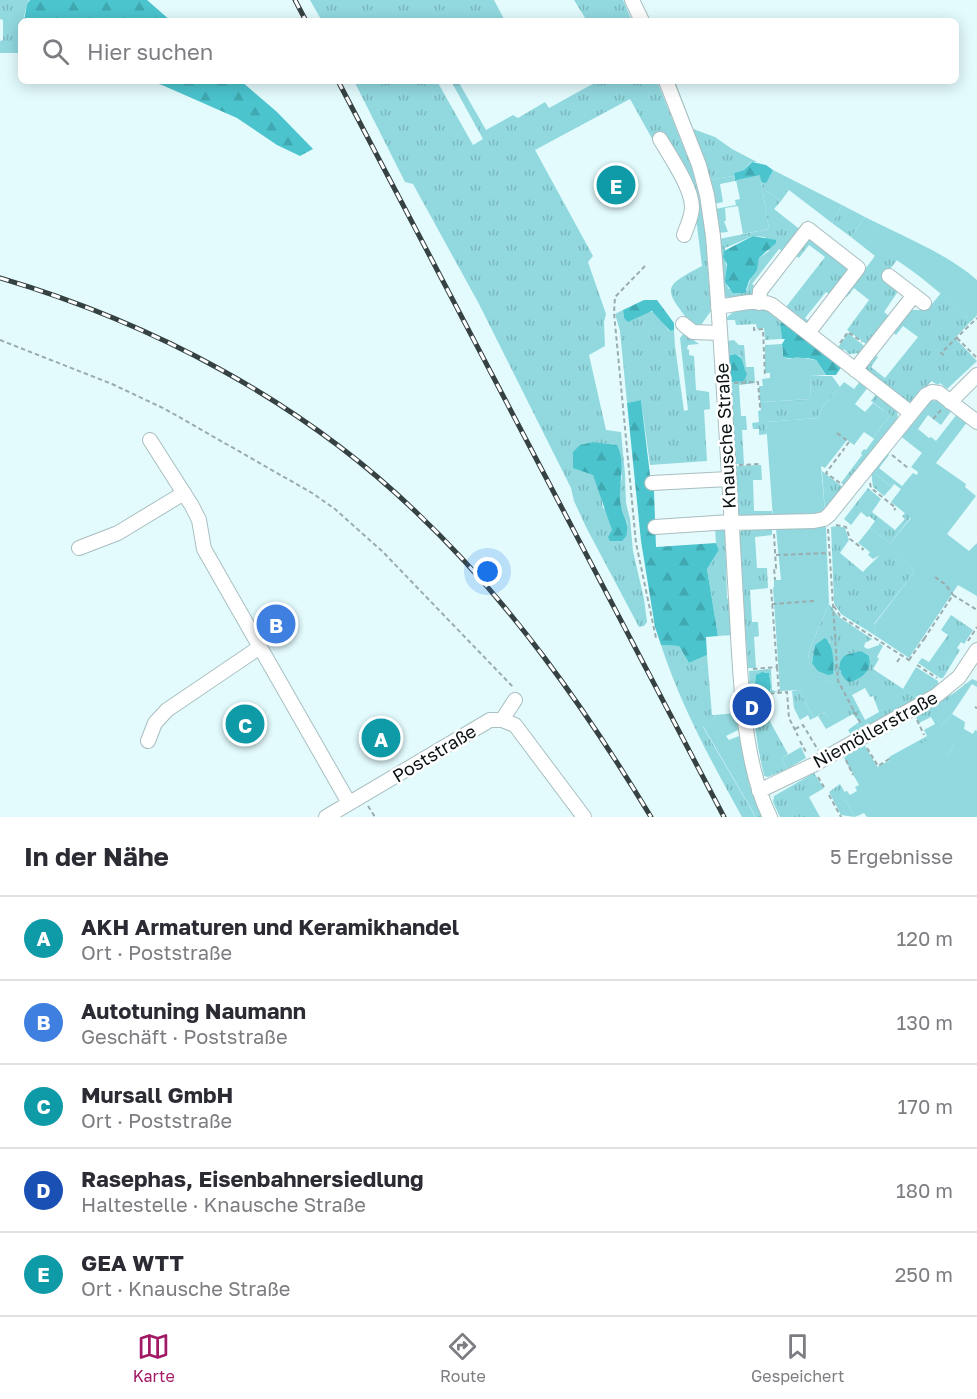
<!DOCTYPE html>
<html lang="de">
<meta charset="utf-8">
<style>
body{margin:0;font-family:"Golos Text",sans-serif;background:#f2f2f3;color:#2b2b33}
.you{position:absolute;left:488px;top:572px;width:21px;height:21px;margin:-15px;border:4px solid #fff;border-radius:50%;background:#1a73e8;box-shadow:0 0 0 9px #1a73e833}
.badge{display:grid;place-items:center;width:39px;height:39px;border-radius:50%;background:#a21a65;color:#fff;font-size:20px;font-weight:700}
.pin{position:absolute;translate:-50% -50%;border:3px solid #fff;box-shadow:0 2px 6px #0006}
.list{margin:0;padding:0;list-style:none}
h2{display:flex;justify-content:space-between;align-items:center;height:78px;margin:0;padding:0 24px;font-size:26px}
h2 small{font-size:20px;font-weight:400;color:#7c7c81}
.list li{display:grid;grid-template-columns:39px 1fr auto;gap:18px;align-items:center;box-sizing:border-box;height:84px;padding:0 24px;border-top:2px solid #e1e1e2}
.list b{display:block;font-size:22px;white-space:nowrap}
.list p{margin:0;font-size:20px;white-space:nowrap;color:#7c7c81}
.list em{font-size:20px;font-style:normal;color:#7c7c81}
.icon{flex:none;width:33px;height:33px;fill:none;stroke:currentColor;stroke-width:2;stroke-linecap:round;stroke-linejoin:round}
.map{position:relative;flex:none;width:977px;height:817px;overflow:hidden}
.search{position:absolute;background:#fff;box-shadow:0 3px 15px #0003;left:18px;right:18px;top:18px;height:66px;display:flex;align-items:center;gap:15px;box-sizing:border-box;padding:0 21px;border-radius:9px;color:#7c7c81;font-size:22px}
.sheet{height:498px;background:#fff}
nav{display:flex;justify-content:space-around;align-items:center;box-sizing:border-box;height:84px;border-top:2px solid #e1e1e2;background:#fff;font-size:16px;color:#7c7c81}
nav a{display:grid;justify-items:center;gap:3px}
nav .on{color:#a21a65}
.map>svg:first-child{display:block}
</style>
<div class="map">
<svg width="977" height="817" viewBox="0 0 977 817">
<defs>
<pattern id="grass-tufts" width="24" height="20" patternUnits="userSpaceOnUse" patternTransform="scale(1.5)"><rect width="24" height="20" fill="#91d9df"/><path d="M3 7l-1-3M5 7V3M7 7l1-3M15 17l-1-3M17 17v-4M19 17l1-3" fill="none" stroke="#7cb9be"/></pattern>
<pattern id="forest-firs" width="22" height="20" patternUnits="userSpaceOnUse" patternTransform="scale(1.5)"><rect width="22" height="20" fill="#4bc4ce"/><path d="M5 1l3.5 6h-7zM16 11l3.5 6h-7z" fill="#40a8b0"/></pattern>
</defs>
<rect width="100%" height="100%" fill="#e3fbfd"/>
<path fill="url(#grass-tufts)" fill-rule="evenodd" d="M0,0H29L27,4L23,21H21L19,47L21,49V53H0V41L3,40V20L0,19Z
M310,0H494L505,21H322Z
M574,0H623L632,21H587Z
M354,81H437L473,145L483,139L451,81H458L486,130L513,115L518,118L545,102L549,108L598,81H657L692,168L704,216L711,311L701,325L691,324C663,288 662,287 702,266L696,218L630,99L535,150L593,256L588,262L606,314L604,322L605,346L589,355L606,430L621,432L625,474L626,503L630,519L633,551L644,599L647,622L644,626L639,627L586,527L574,501L571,488L479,304L413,184L405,182ZM594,442L617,445L622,477L619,490L621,508L628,525L603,508L600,490L593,475Z
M671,81H675L693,129L715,137L732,149L757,162H751L744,170L734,173V176L708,180Z
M761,181L767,182L763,189L781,201L774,209L802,231L785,253L779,249L752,284L758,289C747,301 738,303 724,296L719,239L769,229ZM753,236L765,237L769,251L759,258C757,273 749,278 747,290L729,289C723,280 728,273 726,264C725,257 724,256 725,248Z
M842,205L865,217L851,237L832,223Z
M811,237L853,270L832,296L826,292L805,318L811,323L804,325L789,314L791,311L786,307L825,257L809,245L799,258L792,253L804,238Z
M882,242L888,254L897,260L883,278L899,290L884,312L893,319L870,347L847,330L869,300L854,288L847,297L842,293C857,278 874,262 882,242Z
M941,293L968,318L977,315L955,338L977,361L947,389L940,383L938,385L931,381L914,403H907L866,372L864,364L872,353L878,357L871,367L885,378L918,337L903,326L896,335L890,330L909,310H920L928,301L932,304Z
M765,306L788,323L780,324L782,339L765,340L764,328L757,329L756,324L736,325L735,320H727L726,318L737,309Z
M623,310L624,318L630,321L648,312H655L669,331L674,330L675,346L684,411L688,410L680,338L684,333L699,344L688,345L687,349L689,350V355L694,356L696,390L709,392L710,409L704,410L707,461L650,465L641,400L627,403L620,331L615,314Z
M848,333L868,349L860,353L849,354L844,349L841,353L836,350Z
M734,340L739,345H744L746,367H754L755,383L739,385L741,416H746L747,430H742L744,464H735L730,382L743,370L740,356L735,354L728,356V341Z
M810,376H832L840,387L822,408L818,418L766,422L767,434L759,435V429H753L752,423L759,422L758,411L761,410L760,402L811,399Z
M878,392L897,408L898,421L845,486L841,483L862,455L861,453L864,449L866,450L874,439L873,438L890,415L871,401Z
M761,465L762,480H753L754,511H772L773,518H742L738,513L735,466Z
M822,471L844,488L825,512Z
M871,471L892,487L884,496L873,487Z
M868,488L881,499L872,512L895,530L905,519L902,516L905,513L911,517L890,543L870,528L875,521L869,516L867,517L861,512L851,525L844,519Z
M725,525L727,598L731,603L732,635L718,636L707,569L719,550L716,543L715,528Z
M838,526L845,528L849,540L840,553L863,572C870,564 881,555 887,547L915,571L874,624L876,636L841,614L834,603L831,527Z
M744,529H772V535L755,537L757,568H767L768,588L750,590L752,622H758L759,636L754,637L756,668H748L739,533Z
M829,604L839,617L872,639L865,643L864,647L868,649L879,645V643L883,646L877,657L879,659L873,669L917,698L851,735L848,730L859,722L853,714L826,729L818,716L825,712L828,718L833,684L810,667L808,653ZM829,641L833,659L832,674L812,663L815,645ZM857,653L869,656L870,659L865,674L840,672L842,659L847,654ZM865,688L870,697L873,696L879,712L865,720L852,695Z
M951,615L973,630L964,644L961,642L957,648L960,650L943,678H940L918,663L922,658L929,662L948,635L941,630Z
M661,645L679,646L689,663L707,655L712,715H715L714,719L703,727L755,816L762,814L764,817H742C711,761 681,706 661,645Z
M771,669L772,690L778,692L750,694L749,671ZM766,672L770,676L771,691L757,690L755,688L759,673Z
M972,679L977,681V687L972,684L952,714L939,728L935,724L953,746L947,757L878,768L877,767L890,760L889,757L927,736L924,730L935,724L931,717L919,723L915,715L954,693Z
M799,690L814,718L810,720L808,715L800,720L794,708L792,691Z
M768,695V718L788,754L782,758L787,769L768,777L764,776L758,747L752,705L757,704V697L751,698V696Z
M814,773L824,788L809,797L820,817H780L773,802L774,796Z
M840,784L848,798L845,800L855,817L841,815L829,792Z"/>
<path fill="url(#forest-firs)" d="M30,0H147L171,21H24L27,4Z
M149,81H241L277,112L313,149L300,156L277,145L237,118L162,85Z
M752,162L766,165L773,170L770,182L764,183L757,179L735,181L734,173L744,170Z
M753,236L776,240V243L759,258L757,270L749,281L745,293H733L725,282L727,264L723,257L724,251Z
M644,300H657L674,323V330L670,331L652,311L628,322L624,318L623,310Z
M782,323L786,324L842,366L836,375H826L816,360C803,356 792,360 783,357L782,344L785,339H782L780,324Z
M735,354C745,358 742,366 747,374L744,381L730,382L728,356Z
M641,400L650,475L654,491L656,547L716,543L719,550L707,569L718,636L706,637L707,655L689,663L679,646L661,645L655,627L641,541L627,403Z
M594,442L617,445C627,465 617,485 621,506C622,514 628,521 627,529C627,535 626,537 622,541H610L608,537L612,530L593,475L573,468V452L580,445Z
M825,638C834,645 834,663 833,674L828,675L818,671L812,663L815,645Z
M861,651L869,656C873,670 862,679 849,682C840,677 835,662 846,655C849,653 856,653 861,651Z
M762,672L769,673L771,686L770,692L758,690L755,688L756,675Z"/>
<path fill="#91d9df" d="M773,170L842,205L832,223L789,190L781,201L763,189Z
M760,175L769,229L743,234L738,206L725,208L726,221H724L728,232L718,233L715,209L736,205L735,200L740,199L736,180Z
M734,176L735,181L720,184L723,202L714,204L708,180Z
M865,217C900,235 948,254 977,280V315L971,321C943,295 914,269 880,250L875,256L851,237Z
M782,344L783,357L789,359L797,357L816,360L826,375L810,376L811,399L760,402L759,386H763L762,379L770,378V373H765V345Z
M861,380L869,386L855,404L865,412L873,403L890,415L873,438L864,432L854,445L847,440L825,468L821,466L825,512L821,516L773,518L766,422L818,418L822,408L844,382L854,389Z
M937,400L952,410L941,425L928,415L918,429L929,438L931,437L936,441L957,414L968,421L936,463L966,484L965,487L976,496L947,534L969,551L977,543V596L958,585L909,658L876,636L874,625L915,571L887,548L882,554L873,559L868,555L870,552L858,543L870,528L890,543L911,518L891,502L901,489L894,484L892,487L871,471L886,452L889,455L879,468L902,486L913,473L917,475L918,472L911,467L922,453L899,435L926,402Z
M826,527L829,604L808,653L810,666L833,684L834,683L848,707L828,718L825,712L814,718L799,690L780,691L773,588L774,587V580H781L776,529Z
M916,667L938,681V684L934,689L917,698L903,689Z
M736,713L738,730L726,736L729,740L739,736L750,787L762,814L756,817L703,726L714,719L715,715Z
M952,714L965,722L964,729L973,734L975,730L977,731V817H867L864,813L855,817L845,800L847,798L844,792L847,791L850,795L857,791L855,787L859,785L844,758L846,756L845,754L864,744L878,768L932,737L947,757L953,746L937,731L935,724L937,723L940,727Z
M801,747L806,758L787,769L782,758Z"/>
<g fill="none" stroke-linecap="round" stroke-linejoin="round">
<defs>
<path id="minor" d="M632,0L642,21
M666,81L699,165L707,195L713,236C723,357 729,478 736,599C740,664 741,758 770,817
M660,139C670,156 692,188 692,207C692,217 687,226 684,235
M889,276L924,303
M759,303L760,291L808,229L858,268L808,333
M718,307C733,305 758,298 772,305L911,413
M683,324L693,332L720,333
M855,370L914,295
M950,402L977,375
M150,440L192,506L199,520L204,549L349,803
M652,483L728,479
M731,523L814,521L824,519L829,515L926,395L932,392L939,393L977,422
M655,527L730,522
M79,548L118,533L184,493
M502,720L515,700
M148,741L155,723L167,710L260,647
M759,791L813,765L937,695L959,677L977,650
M326,817L490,720H502L515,725L584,817"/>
</defs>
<use href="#minor" stroke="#a8bec0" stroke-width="16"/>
<path stroke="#99acae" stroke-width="2" stroke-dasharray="4.5 3" stroke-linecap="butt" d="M645,266L615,297L614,313L636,543L656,638
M754,327V330L763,329L765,377
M957,338L977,358
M0,340L112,384L165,409L312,493L335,509L382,551L514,688
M840,343L848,332L862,342
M944,355L941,353L977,318
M734,383L758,382L760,407H757
M933,419L941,410
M837,433L849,442L843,450
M892,455L908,468
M739,465L761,464
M840,483L826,473L843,450L844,451
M870,483L871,488L896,508L894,510
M836,525L846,527L850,539L863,549L862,550
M828,529L838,681L861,724
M774,534L776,568H774L775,580
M776,555L829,553
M935,577L946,585L953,595
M772,604L814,601
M834,606L840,616L912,662
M924,639L953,595L977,610
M968,641L977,627
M909,660L924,639L926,640
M897,662L902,655
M917,665L937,678
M777,667L779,693
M753,669L777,667L771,588
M755,695L787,692L789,718L798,736
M975,707L977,708
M917,720L924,735
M795,729L803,725L818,750
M800,741L807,754
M867,748L878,766L889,759L888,758
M846,760L853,775
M818,777L824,787
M829,795L841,817
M368,806L375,817"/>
<use href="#minor" stroke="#fff" stroke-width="14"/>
<defs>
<path id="rail" d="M295,0L306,21
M338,81L724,817
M0,278C152,323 301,401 416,512C509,600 585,708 651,817"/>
</defs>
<use href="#rail" stroke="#364142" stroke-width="5"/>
<use href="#rail" stroke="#fff" stroke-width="3" stroke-dasharray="9" stroke-linecap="butt"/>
</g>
<g text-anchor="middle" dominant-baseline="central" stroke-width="5" stroke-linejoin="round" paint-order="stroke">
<g font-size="18" fill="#0b1314" stroke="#fff">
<text transform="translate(725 436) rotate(-93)">Knausche Straße</text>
<text transform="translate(875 729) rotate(-29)">Niemöllerstraße</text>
<text transform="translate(434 753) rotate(-31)">Poststraße</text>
</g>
</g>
</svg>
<div class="you"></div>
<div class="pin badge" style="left:381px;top:738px;background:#0f9aa8">A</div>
<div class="pin badge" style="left:276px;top:624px;background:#3f7fe0">B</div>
<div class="pin badge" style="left:245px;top:724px;background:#0f9aa8">C</div>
<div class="pin badge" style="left:752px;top:706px;background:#1a4fb4">D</div>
<div class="pin badge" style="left:616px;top:185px;background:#0f9aa8">E</div>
<div class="search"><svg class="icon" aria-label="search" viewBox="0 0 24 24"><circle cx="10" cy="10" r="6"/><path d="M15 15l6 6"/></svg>Hier suchen</div>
</div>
<section class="sheet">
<h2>In der Nähe<small>5 Ergebnisse</small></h2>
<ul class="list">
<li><span class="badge" style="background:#0f9aa8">A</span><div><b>AKH Armaturen und Keramikhandel</b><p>Ort · Poststraße</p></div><em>120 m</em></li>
<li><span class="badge" style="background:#3f7fe0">B</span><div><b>Autotuning Naumann</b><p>Geschäft · Poststraße</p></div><em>130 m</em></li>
<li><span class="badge" style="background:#0f9aa8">C</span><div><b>Mursall GmbH</b><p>Ort · Poststraße</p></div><em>170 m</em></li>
<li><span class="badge" style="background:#1a4fb4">D</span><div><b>Rasephas, Eisenbahnersiedlung</b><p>Haltestelle · Knausche Straße</p></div><em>180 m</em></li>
<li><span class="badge" style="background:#0f9aa8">E</span><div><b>GEA WTT</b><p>Ort · Knausche Straße</p></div><em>250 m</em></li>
</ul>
</section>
<nav>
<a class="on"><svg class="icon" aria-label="map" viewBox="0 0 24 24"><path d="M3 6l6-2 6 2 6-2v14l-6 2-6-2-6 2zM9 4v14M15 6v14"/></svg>Karte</a>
<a><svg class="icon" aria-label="directions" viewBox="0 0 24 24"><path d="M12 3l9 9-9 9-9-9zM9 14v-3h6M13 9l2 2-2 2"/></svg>Route</a>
<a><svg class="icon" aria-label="saved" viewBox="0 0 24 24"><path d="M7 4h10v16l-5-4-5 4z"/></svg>Gespeichert</a>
</nav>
